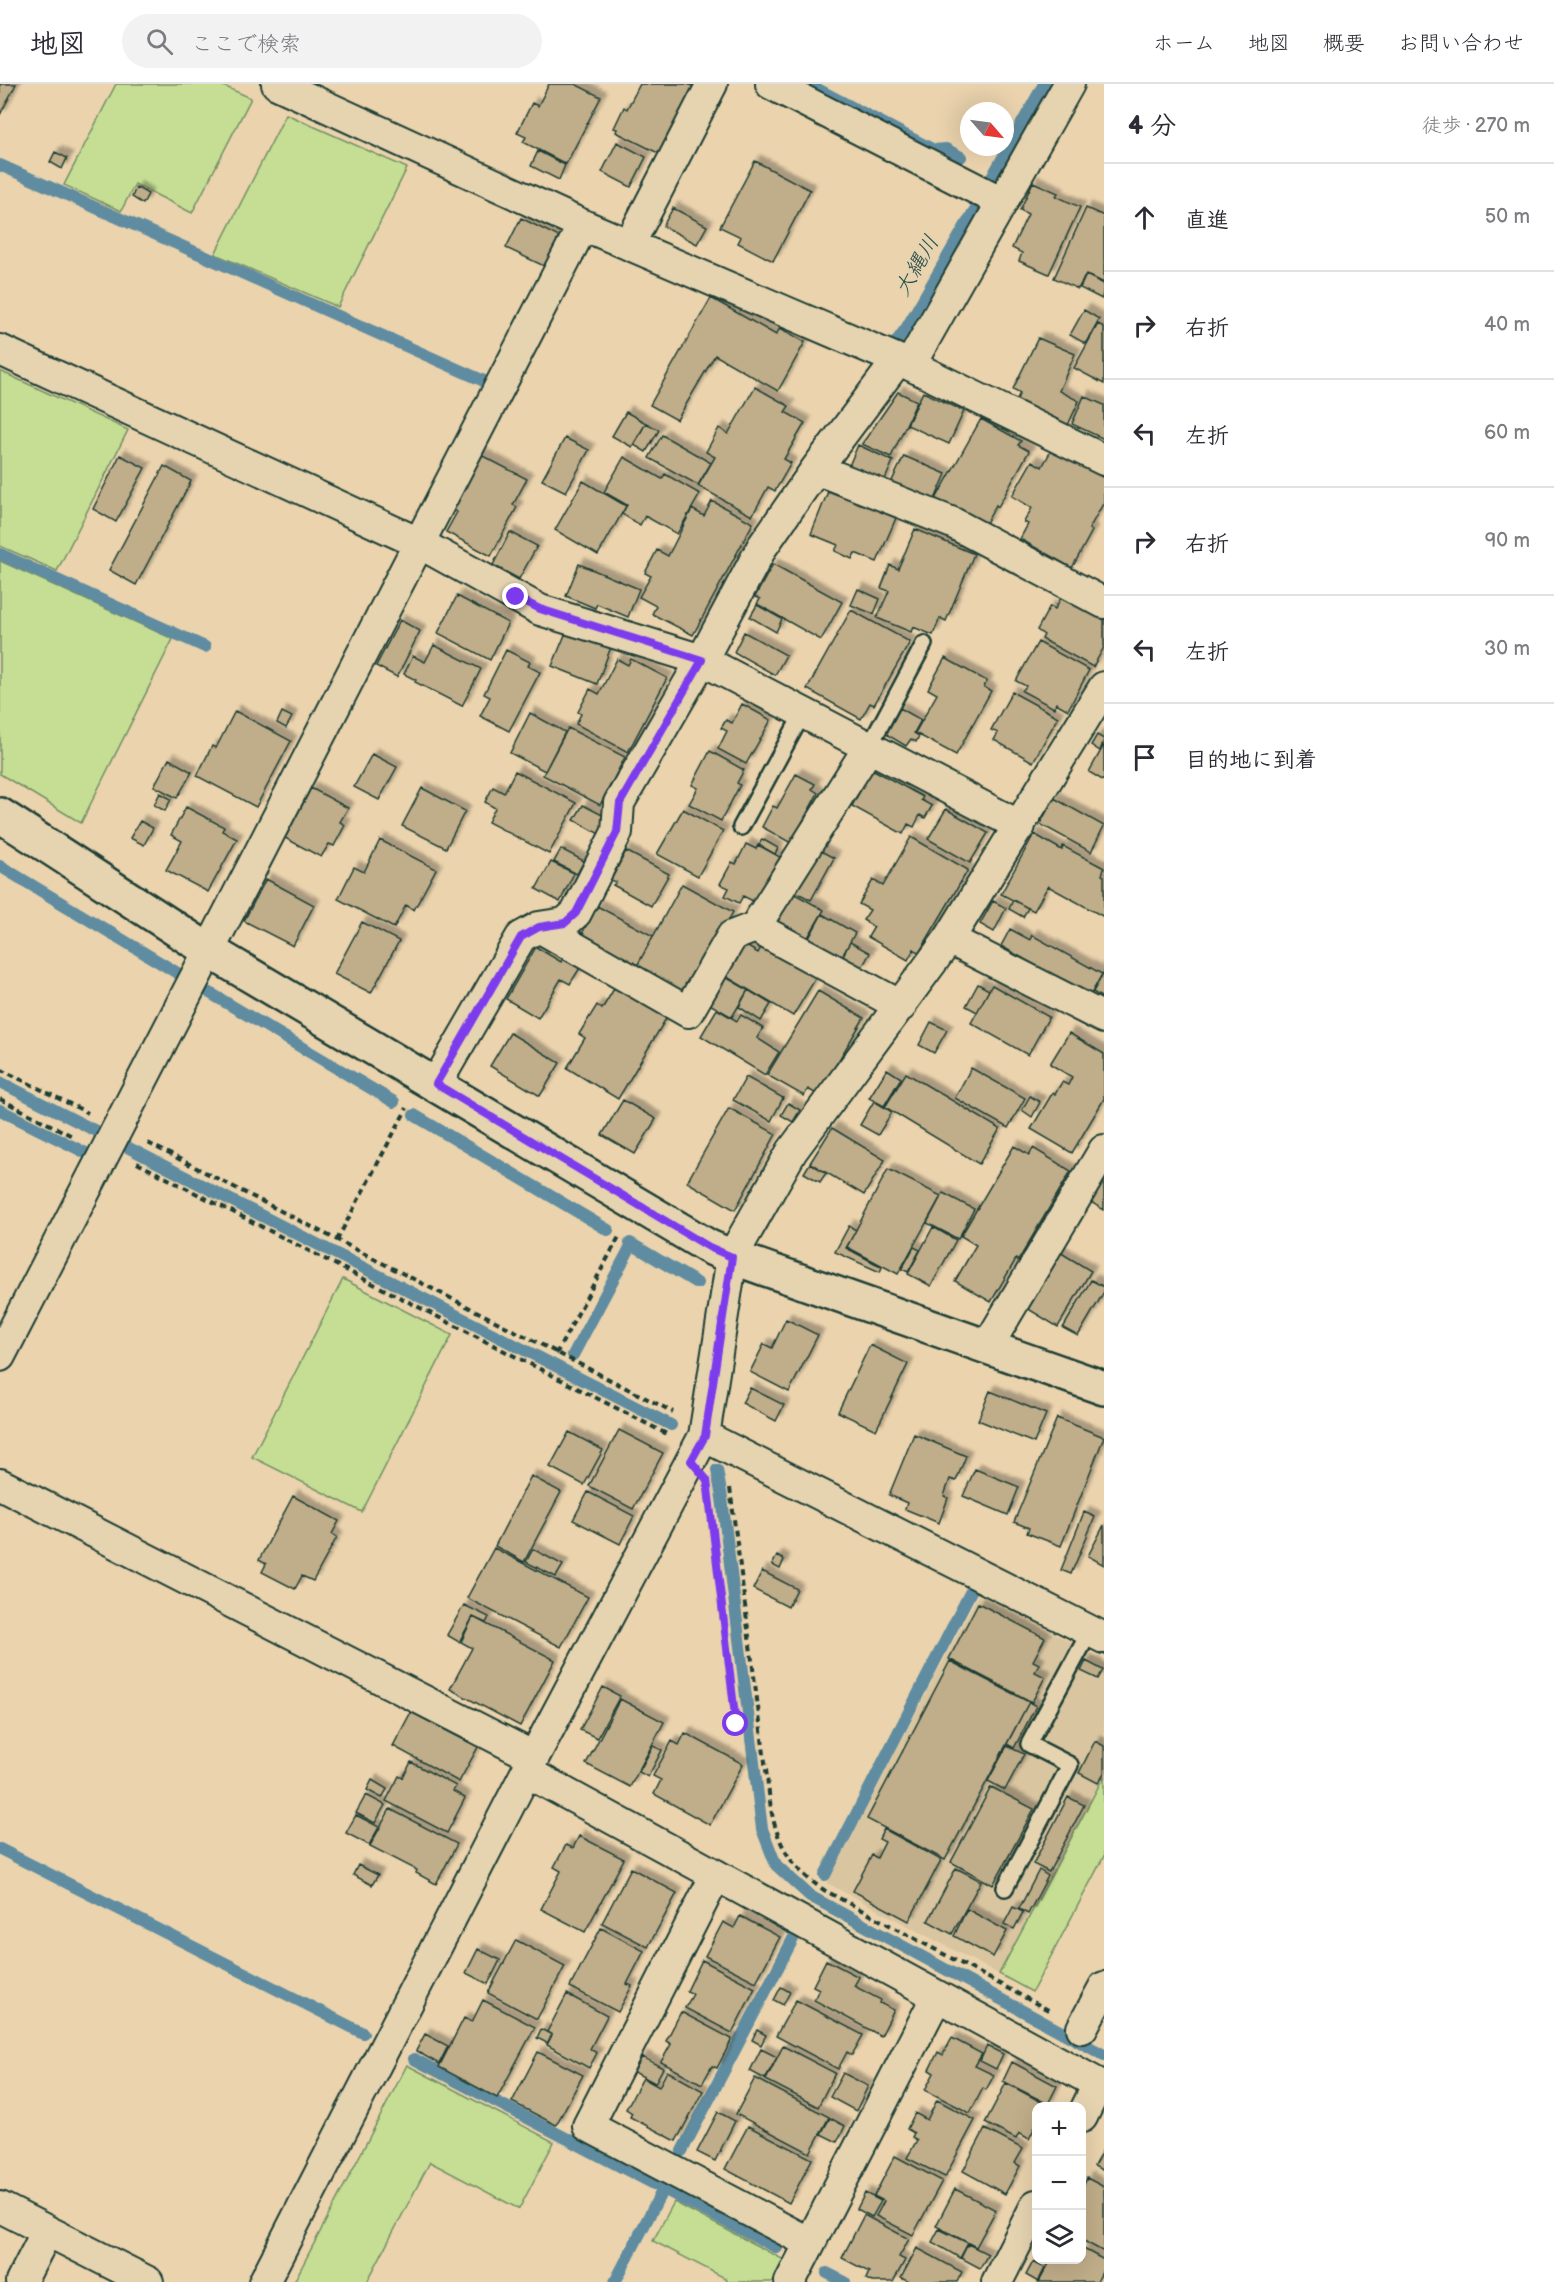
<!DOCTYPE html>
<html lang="ja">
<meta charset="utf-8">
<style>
body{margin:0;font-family:"Balsamiq Sans","Klee One",sans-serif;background:#f2f2f3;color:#2b2b33}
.controls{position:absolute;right:18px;bottom:18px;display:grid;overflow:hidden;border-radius:12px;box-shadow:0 6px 24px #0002}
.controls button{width:54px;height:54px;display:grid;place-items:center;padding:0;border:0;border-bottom:2px solid #e1e1e2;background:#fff;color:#2b2b33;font:30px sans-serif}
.compass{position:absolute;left:960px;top:18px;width:54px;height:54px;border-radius:50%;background:#fff;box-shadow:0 6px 24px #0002;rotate:118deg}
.stop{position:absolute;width:18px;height:18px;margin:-14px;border:4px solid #7c3aed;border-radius:50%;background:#fff}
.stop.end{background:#7c3aed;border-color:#fff;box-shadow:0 2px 6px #0008}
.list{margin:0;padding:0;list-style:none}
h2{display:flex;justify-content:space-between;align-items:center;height:78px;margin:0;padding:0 24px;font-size:26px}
h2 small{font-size:20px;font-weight:400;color:#7c7c81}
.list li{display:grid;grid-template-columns:39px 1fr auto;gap:18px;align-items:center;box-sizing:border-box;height:108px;padding:0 24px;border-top:2px solid #e1e1e2}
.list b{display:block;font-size:22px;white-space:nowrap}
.list em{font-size:20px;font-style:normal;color:#7c7c81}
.icon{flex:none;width:33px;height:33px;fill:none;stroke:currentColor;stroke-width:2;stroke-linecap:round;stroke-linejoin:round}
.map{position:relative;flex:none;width:1104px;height:2198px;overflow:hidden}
header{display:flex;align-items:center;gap:36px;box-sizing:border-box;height:84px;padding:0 30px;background:#fff;border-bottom:2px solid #e1e1e2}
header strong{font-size:28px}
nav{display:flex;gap:33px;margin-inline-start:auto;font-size:21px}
.search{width:420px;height:54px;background:#f2f2f3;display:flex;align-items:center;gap:15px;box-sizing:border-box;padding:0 21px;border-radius:33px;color:#7c7c81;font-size:22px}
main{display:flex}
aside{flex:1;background:#fff}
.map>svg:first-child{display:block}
</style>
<header>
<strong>地図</strong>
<div class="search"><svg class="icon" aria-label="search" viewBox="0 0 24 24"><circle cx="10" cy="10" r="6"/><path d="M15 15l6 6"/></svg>ここで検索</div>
<nav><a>ホーム</a><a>地図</a><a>概要</a><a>お問い合わせ</a></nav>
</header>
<main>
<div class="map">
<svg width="1104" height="2198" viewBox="0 0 1104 2198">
<defs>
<filter id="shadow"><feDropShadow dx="5.5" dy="-5.5" stdDeviation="1.5" flood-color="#0004"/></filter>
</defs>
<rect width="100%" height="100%" fill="#ead3ad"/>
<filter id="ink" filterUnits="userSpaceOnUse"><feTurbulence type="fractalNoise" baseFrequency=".0167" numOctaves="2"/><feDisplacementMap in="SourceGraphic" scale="12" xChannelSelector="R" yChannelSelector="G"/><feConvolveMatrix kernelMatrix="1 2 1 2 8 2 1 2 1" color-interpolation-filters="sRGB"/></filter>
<g filter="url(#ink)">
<path fill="#d9c5a0" d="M978,1511L1104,1575V1692L999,1890L827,1799Z"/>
<path fill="#c5de94" stroke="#728e64" stroke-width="1.5" d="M116,0H219L251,14L192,129L135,100L121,127L64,101Z
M286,30L407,84L338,223L215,170Z
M0,287L128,346L57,487L0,462Z
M0,477L173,555L81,739L0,690Z
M343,1195L452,1251L362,1428L252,1373Z
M1104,1692V1772L1032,1908L999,1890Z
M407,1981L554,2058L519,2125L430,2078L367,2198H294Z
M674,2118L786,2177L774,2198H726L727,2195L653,2157Z"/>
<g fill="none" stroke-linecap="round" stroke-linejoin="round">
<path stroke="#5f8ca0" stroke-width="12" d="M808,0L934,66L946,65L961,73
M0,81L484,297
M991,95L1044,0
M896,258L907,243L974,127
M0,470L205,563
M0,782L179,890
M210,909L394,1018
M0,998L671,1341
M0,1026L86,1069
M414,1031L608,1146
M630,1159L697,1199
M573,1271L632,1160
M717,1386L722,1414L762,1745L776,1781L810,1812L1104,1971
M0,1765L363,1949
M825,1791L971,1507
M414,1975L777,2164
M682,2067L793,1855
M827,2189L845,2198
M615,2198L663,2105"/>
</g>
<path fill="#c0ad89" stroke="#1f3d34" stroke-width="1.5" filter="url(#shadow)" d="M0,0H16L0,31Z
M549,0H575L601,13L566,80L523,58L526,53L517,49L532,19L538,22Z
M640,0H688L699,6L664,72L616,48L617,45L614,44L624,23L627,25Z
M617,58L646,73L631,103L602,88Z
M538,67L565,81L559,96L531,82Z
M55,68L67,74L62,85L50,78Z
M755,77L810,106L773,177L738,159L741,153L720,143Z
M1033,98L1058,109L1056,112L1080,123L1049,190L1019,177L1022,169L1012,164L1028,130L1020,126Z
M136,103L148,110L143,120L132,113Z
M673,124L707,142L697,160L663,142Z
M1086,124L1104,132V199L1086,190L1078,205L1054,194Z
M521,134L559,153L544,182L506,164Z
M1086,191L1104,200L1102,215L1080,204Z
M711,214L776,251L780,244L805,258L778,307L715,271L677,336L650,321Z
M1084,226L1099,235L1086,260L1070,251Z
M1098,240L1104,243V300L1074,284Z
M1038,254L1075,270L1059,307L1079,317L1068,341L1016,317L1020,309L1013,305Z
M755,303L789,322L785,328L805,339L784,375L791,379L775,407L768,403L752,432L698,402L715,373L706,368L719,344L728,350Z
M898,308L917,317L891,373L862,360Z
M923,308L964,327L949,360L907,341Z
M1084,312L1104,321V355L1072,340Z
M626,328L646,339L632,363L612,352Z
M981,335L1021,357L1018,361L1029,367L998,423L996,421L985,441L936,415Z
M646,339L659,346L646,368L634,361Z
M662,351L711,379L698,401L649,374Z
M565,354L589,366L566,408L542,396Z
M858,361L893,377L883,400L848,384Z
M1052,365L1104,394V418L1089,445L1092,447L1072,484L1020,455L1028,440L1024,438L1032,424L1012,412L1032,377L1042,383Z
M479,370L527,395L513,421L517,423L491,472L446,448L457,428L451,424Z
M120,371L145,384L116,438L93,425Z
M904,372L946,390L933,420L890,401Z
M624,373L662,395L665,390L700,410L677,450L645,432L640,441L622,430L627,421L604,408Z
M164,382L191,397L136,501L109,486Z
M583,397L626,422L598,471L555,446Z
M829,405L896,434L877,478L855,469L852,475L835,467L838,461L811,450Z
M712,417L753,439L693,551L652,530L656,522L639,513L651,492L645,489L657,466L668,472L692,425L704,432Z
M915,445L974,470L946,537L940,534L933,551L913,543L911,548L877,534L889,507L881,504L890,481L898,485Z
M510,448L537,462L519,495L493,481Z
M579,480L639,505L628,533L597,520L595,524L566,512Z
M773,480L842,518L821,556L757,520L760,515L755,513Z
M858,505L880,515L874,530L851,521Z
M1063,510L1104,532V563L1093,583L1042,555L1044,551L1037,546L1050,522L1055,525Z
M457,512L508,539L490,576L438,549Z
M757,521L782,535L776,548L750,533Z
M851,526L910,558L874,621L870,619L861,635L807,605Z
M400,536L420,547L397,593L376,582Z
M567,546L611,563L597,600L552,582Z
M744,548L786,571L775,591L734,568Z
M1038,558L1089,586L1068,626L1056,619L1054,624L1022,607L1026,602L1016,597Z
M434,561L481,585L462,622L415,598L416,596L404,590L413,572L425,578Z
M506,566L530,578L528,582L540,588L509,647L480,632L490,613L484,610Z
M945,574L987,597L984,603L991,607L956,671L915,649L937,610L928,605Z
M617,575L628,581L631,575L667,594L628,668L576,640L581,630L578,628L590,605L599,610Z
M1012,608L1058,633L1033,678L994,656L998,649L991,646Z
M742,620L771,636L746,680L718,665L727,647L721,644L726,636L732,639Z
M900,624L921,636L914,649L919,652L916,658L911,655L906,662L886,650Z
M235,627L291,657L256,723L197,692L212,662L216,664Z
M282,628L292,633L286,644L277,639Z
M530,629L565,648L545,687L510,669Z
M568,644L625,673L600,721L543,691Z
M1097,651L1104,655L1100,667L1091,661Z
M1104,661V697L1089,688Z
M710,667L744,686L737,699L740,701L721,737L689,720L698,704L692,701Z
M372,670L397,683L379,716L354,703Z
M169,675L192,688L177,714L154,702Z
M872,685L923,713L921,716L932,722L925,734L920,731L914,743L908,740L903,750L852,722Z
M515,687L576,719L549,770L488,738L495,724L485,718L493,703L504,709Z
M796,690L815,700L812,705L818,709L791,759L762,743L773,722L777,724Z
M311,704L348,724L340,738L345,741L334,762L329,760L321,773L285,754Z
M422,704L465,727L446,764L402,742Z
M160,709L171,715L165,727L154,721Z
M1054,714L1104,742L1091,768L1040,740Z
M583,721L610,735L601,751L574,736Z
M186,723L224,743L222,747L237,755L208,808L166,786L182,757L171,751Z
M683,725L723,747L698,792L657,770Z
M946,725L988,749L970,779L928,755Z
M140,737L153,744L144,761L130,754Z
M1034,750L1062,766L1063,762L1104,784L1102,791L1104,792V833L1048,802L1034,827L1001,810Z
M911,753L968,786L919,869L914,865L908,876L868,853L874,843L863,836L870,826L859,820L873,796L883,802Z
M762,755L778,764L775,770L759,761Z
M380,756L436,785L414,826L406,821L394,844L338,815L354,783L364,788Z
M746,760L756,765L758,761L780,773L755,818L743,812L739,819L725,812L729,804L720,800L732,778L736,780Z
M561,765L584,777L577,790L554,778Z
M819,766L834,774L811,816L796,808Z
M626,767L669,790L651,822L613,801L616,798L611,796Z
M551,778L574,789L560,818L536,805Z
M266,795L314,821L293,862L244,837Z
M682,800L733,828L688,910L637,882Z
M793,809L824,826L807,855L777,839Z
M1013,816L1028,824L1023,833L1009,825Z
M993,817L1006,824L994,848L980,840Z
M597,822L653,852L635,886L579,855Z
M822,830L855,849L841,874L808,856Z
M362,838L399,857L371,909L334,890Z
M1010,845L1030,856L1032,851L1102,890L1090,912L1001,862Z
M850,858L870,869L861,885L842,874Z
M741,859L758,869L763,860L817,892L793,932L722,890Z
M536,863L561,878L566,869L583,879L570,900L561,895L538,934L506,915Z
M1104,888V915L1093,908Z
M722,891L748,906L732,933L706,918Z
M978,900L989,906L977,928L966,922Z
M992,901L1049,933L1028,971L971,939Z
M615,903L667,933L618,1015L567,984L585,954L579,950L597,921L602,925Z
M748,906L771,920L761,937L739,923Z
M818,907L864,934L818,1011L808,1005L804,1012L767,991Z
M717,925L737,937L741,931L763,944L757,954L779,968L765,991L701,952Z
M931,938L947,946L934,969L919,961Z
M510,949L560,979L540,1012L490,982Z
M1069,949L1104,970V1015L1072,1069L1031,1045L1053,1008L1055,1010L1062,998L1068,1001L1072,993L1050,980Z
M971,984L1025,1014L1008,1044L955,1014Z
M887,985L901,994L884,1022L869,1014Z
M906,989L1000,1045L979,1080L885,1023Z
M746,993L783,1014L771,1037L733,1016Z
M1030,1012L1040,1018L1032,1033L1022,1026Z
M623,1016L656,1035L635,1070L602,1051Z
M874,1017L892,1028L878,1051L860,1041Z
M788,1019L800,1026L793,1038L781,1031Z
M729,1024L776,1050L735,1126L687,1098Z
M832,1044L885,1076L864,1111L810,1079Z
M1014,1062L1029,1071L1033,1064L1071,1087L1018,1177L1016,1175L991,1218L955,1197L976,1161L961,1152Z
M810,1079L826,1089L820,1098L804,1089Z
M888,1085L941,1112L898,1190L847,1163Z
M1104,1092V1126L1089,1117Z
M943,1109L974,1125L958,1155L927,1139Z
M849,1142L856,1146L846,1164L882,1183L880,1188L835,1168Z
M933,1143L956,1156L931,1202L908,1190Z
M914,1163L920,1166L908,1188L902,1185Z
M1058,1167L1091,1187L1058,1243L1025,1223Z
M1091,1196L1104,1203V1208L1078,1252L1063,1244Z
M786,1235L818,1251L789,1308L750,1288L764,1260L772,1264Z
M870,1261L908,1280L876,1346L838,1328Z
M750,1304L784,1321L776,1337L742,1319Z
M990,1307L1046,1330L1034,1359L978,1336Z
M1057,1334L1104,1353L1061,1462L1027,1449L1029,1444L1014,1438Z
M619,1346L663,1369L633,1425L589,1402Z
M569,1348L603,1366L584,1401L550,1383Z
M914,1350L966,1372L956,1397L950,1395L944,1412L948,1414L939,1439L905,1425L907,1419L889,1411Z
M975,1385L1019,1403L1008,1431L963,1412Z
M531,1392L561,1408L524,1478L495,1462Z
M588,1408L634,1432L620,1460L573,1436Z
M293,1412L339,1437L332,1450L337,1453L313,1497L302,1492L295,1505L262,1488L266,1480L259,1476Z
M1084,1428L1095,1433L1071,1490L1061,1486Z
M1104,1441V1481L1088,1472Z
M494,1464L588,1513L561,1563L467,1514Z
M533,1465L563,1481L556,1493L526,1478Z
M777,1472L784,1476L780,1485L772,1481Z
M762,1487L797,1505L788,1523L753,1505Z
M978,1519L1045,1554L1033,1577L1039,1580L1035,1588L1045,1593L1032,1618L949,1575Z
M464,1521L489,1533L486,1539L473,1533L459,1558L447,1551Z
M473,1533L555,1576L520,1642L450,1605L472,1564L461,1558Z
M950,1577L1029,1618L945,1776L867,1735Z
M1086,1577L1103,1586L1098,1595L1081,1587Z
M603,1603L620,1612L597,1654L580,1646Z
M620,1615L664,1638L630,1703L586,1680Z
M1029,1618L1036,1622L1014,1664L1007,1660Z
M411,1628L478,1663L459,1698L393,1662Z
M685,1649L743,1680L710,1741L654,1710L661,1696L653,1692L672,1657L679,1661Z
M1095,1657L1104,1662V1689L1098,1699L1079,1689Z
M653,1662L662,1666L648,1693L639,1688Z
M1007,1662L1024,1670L1005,1706L988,1697Z
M411,1678L456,1702L453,1707L465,1714L447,1749L386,1717L399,1692L403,1694Z
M372,1696L387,1705L382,1714L367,1706Z
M991,1703L1034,1725L993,1801L951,1778Z
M366,1711L385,1721L375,1739L356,1729Z
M1068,1713L1084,1721L1049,1788L1033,1780Z
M390,1725L457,1760L436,1800L416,1789L417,1786L370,1762Z
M356,1731L379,1743L369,1761L346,1749Z
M884,1745L941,1776L909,1837L853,1807L872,1771L877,1774L885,1758L879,1755Z
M579,1752L624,1775L585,1848L541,1825L561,1787L554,1783L566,1761L573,1764Z
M358,1781L378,1791L372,1801L353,1791Z
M631,1784L677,1809L648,1863L602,1839Z
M956,1784L981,1797L952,1850L928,1837Z
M1039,1786L1048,1792L1028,1830L1019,1825Z
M1013,1823L1023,1828L1014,1845L1004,1840Z
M967,1825L1007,1847L993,1873L954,1852Z
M740,1832L780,1853L756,1898L705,1872L723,1838L734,1844Z
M601,1844L644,1867L627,1900L632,1902L618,1928L570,1903Z
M516,1856L565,1882L537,1935L488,1909Z
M478,1865L500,1876L488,1900L466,1889Z
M702,1876L755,1904L732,1949L685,1924L693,1910L687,1907Z
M826,1876L859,1893L854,1902L881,1916L880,1919L894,1926L881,1952L814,1916L819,1905L813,1902Z
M781,1903L790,1908L783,1921L774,1916Z
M567,1910L607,1932L590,1965L597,1969L589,1984L547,1961L552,1951L547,1948Z
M483,1916L535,1943L497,2014L439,1983L464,1934L472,1938Z
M796,1916L863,1951L852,1971L847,1968L838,1985L776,1952Z
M681,1928L732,1955L717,1984L712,1982L702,2000L661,1978L671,1960L666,1957Z
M541,1945L552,1951L547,1959L537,1954Z
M757,1946L766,1951L761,1961L752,1956Z
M425,1950L448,1962L439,1980L416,1967Z
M952,1954L982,1970L975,1982L994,1991L986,2006L983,2004L970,2029L925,2006L934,1989L929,1986L938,1968L943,1971Z
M783,1962L835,1989L818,2023L766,1996Z
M987,1962L1003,1970L996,1985L980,1977Z
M761,1965L777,1973L765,1995L750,1987Z
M538,1968L583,1991L556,2041L512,2018Z
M642,1973L663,1984L655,1999L634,1988Z
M1012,1978L1057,2002L1048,2020L1003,1997Z
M667,1987L703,2007L676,2057L630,2033L632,2029L626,2025L643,1994L659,2003Z
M843,1989L868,2002L856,2027L830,2013Z
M755,1994L829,2033L810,2069L736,2030Z
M1006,1999L1047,2021L1036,2022V2041L1029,2055L1019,2049L1016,2055L985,2039Z
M937,2016L975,2036L945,2093L907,2074L917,2056L912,2053L914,2049L907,2045L915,2029L927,2036Z
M718,2028L735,2037L715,2077L697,2068Z
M830,2034L845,2042L837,2058L821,2050Z
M748,2042L812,2075L789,2119L725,2085Z
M985,2045L1023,2065L1015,2079L1020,2082L1005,2110L963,2087Z
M1104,2064V2087L1094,2082Z
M895,2072L942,2097L913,2151L876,2132L884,2117L874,2112Z
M1087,2094L1104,2103V2168L1082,2156V2105Z
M955,2105L996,2126L976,2163L936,2142Z
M865,2109L881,2117L872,2133L857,2125Z
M864,2131L909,2155L899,2173L905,2176L893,2198H872L866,2195L869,2188L842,2174Z
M939,2145L968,2159L960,2174L932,2158Z
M968,2160L988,2170L980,2184L961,2174Z
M917,2164L962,2188L957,2198H909L901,2194Z
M1082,2164L1104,2176V2184L1097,2198H1039L1051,2176H1082Z
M1033,2178L1045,2184L1038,2198L1026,2191Z"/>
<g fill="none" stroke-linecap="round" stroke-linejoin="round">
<defs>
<path id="lane" d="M869,663L924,560
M741,743L803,629
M1005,1804L1070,1681L1029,1660L1090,1547"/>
<path id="street" d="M277,0L583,141L910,281L1104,376
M771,0L1002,118
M629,161L712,0
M0,266L419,459L540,526L702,576L1020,742
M910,281L1069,0
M816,385L953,439L1104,519
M539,843L688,928L732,852L755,843L869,663
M755,843L901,922
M949,855L1104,934
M436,1000L521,853L539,843L565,839L576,829L617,748L619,719L702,576L762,463L816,385L898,276
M987,1263L1104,1066
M0,1272L583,141
M704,1352L1104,1554
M0,1400L534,1673
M527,1688L1104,2003
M716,1791L588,2042L810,2159
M1082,1944L1104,1903
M1082,2033L1098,2000
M0,2123L148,2198
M21,2198L47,2147
M264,2198L534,1673L704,1352L732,1173L792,1067L949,855L1104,603
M790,2198L937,1912
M997,2198L1036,2121"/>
<path id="secondary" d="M0,731L208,866L709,1163L732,1173L1104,1304"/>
</defs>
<use href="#lane" stroke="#1f3d34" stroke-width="20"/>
<use href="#street" stroke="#1f3d34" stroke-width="34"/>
<use href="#secondary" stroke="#1f3d34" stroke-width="38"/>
<path stroke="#1f3d34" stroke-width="4" stroke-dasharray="6 4.5" stroke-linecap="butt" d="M0,985L88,1029
M0,1015L74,1053
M148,1059L673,1328
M137,1079L667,1350
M337,1156L407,1024
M556,1270L620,1151
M730,1404L771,1725C778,1762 792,1785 824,1806L1052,1928
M710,1418L736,1640"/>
<use href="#lane" stroke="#e6d4b1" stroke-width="15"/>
<use href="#street" stroke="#e6d4b1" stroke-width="30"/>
<use href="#secondary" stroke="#e6d4b1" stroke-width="33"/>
</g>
</g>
<g fill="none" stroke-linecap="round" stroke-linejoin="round" filter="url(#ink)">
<path stroke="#7c3aed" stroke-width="8" d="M516,513L540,525L702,576L620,719L617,748L576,829L565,839L539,843L521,853L436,1000L709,1163L732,1173L705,1352L691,1377L707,1396L736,1640"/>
</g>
<g text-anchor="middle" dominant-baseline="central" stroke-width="5" stroke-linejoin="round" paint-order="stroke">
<g font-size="22" font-style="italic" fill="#2a4a46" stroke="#e6d4b1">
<text transform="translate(917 182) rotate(-60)">大縄川</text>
</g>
</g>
</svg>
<div class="controls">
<button>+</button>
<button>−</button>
<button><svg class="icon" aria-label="layers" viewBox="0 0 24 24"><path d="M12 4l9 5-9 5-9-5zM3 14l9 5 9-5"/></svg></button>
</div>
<svg class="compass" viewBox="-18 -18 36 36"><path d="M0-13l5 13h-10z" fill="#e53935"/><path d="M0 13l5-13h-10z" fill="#7c7c81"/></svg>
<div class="stop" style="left:736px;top:1640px"></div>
<div class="stop end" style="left:516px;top:513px"></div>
</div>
<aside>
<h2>4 分<small>徒歩 · 270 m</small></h2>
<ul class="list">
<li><svg class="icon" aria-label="ahead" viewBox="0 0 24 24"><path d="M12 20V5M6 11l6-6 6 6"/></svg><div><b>直進</b></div><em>50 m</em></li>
<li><svg class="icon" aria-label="right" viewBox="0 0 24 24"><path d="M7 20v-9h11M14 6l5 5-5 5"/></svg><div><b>右折</b></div><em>40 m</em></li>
<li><svg class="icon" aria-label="left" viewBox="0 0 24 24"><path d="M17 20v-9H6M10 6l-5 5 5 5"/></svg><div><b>左折</b></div><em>60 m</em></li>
<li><svg class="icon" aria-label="right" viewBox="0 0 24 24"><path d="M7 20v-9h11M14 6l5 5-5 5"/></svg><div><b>右折</b></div><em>90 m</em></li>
<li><svg class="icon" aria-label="left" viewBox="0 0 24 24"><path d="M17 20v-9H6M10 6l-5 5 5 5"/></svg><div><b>左折</b></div><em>30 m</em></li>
<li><svg class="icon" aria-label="arrive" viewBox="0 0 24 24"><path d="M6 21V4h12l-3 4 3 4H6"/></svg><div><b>目的地に到着</b></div></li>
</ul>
</aside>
</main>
